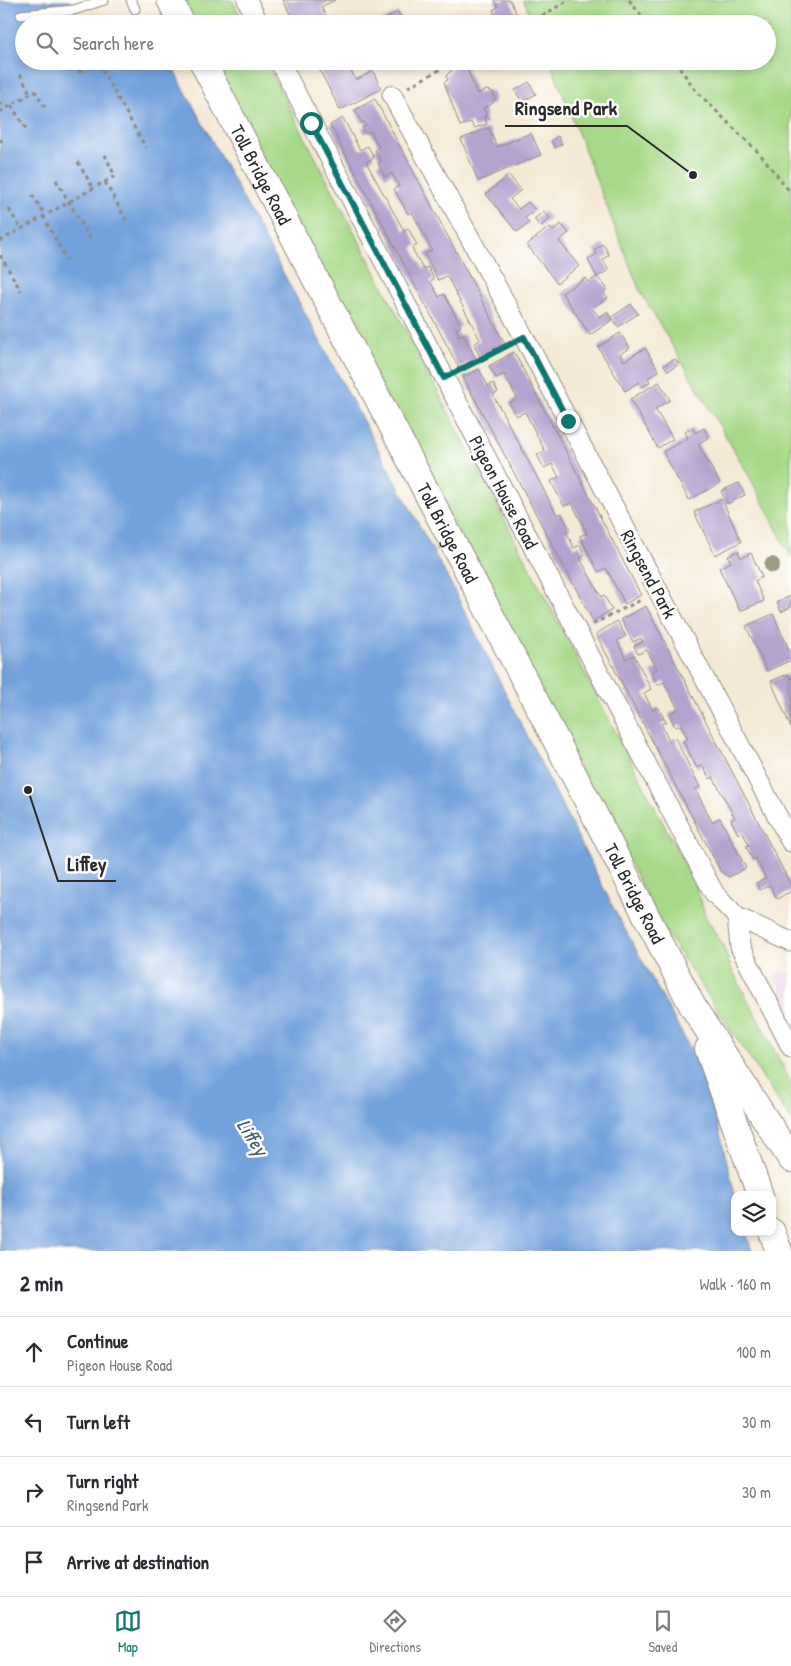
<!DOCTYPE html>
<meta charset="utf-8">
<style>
body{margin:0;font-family:"Patrick Hand",sans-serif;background:#f7f7f7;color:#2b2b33}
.controls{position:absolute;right:15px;bottom:15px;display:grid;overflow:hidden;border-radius:10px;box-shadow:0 2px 8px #0003}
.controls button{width:45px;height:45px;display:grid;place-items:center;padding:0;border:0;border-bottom:1px solid #e1e1e2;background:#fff;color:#2b2b33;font:25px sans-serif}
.stop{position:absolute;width:15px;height:15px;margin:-11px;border:4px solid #0f766e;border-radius:50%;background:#fff}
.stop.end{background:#0f766e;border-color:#fff;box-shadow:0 1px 5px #0008}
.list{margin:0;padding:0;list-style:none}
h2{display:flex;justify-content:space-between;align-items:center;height:65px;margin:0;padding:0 20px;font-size:21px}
h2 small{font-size:16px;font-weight:400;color:#7c7c81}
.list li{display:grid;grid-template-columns:32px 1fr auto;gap:15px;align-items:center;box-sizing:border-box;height:70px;padding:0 20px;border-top:1px solid #e1e1e2}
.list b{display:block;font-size:19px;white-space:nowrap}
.list p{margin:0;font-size:16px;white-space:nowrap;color:#7c7c81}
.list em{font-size:16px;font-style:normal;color:#7c7c81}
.icon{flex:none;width:28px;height:28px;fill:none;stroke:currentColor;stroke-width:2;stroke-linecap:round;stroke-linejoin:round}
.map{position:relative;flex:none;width:791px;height:1251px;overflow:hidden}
.search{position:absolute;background:#fff;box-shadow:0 2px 8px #0003;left:15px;right:15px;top:15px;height:55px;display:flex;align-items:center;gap:12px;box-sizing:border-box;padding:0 18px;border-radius:28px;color:#7c7c81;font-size:19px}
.sheet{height:345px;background:#fff}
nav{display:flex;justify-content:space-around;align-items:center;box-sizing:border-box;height:70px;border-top:1px solid #e1e1e2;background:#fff;font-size:14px;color:#7c7c81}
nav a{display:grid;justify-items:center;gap:2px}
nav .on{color:#0f766e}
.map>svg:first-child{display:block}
</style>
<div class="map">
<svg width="791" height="1251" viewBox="0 0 791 1251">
<rect width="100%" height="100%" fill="#fff"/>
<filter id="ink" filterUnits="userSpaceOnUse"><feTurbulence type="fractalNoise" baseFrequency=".02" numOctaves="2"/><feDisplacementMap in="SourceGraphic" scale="10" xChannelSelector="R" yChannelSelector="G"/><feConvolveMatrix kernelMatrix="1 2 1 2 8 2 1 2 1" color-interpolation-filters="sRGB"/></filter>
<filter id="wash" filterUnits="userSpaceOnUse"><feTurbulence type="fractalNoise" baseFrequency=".0096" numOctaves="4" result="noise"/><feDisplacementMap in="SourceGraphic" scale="20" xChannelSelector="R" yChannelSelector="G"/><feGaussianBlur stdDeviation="1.12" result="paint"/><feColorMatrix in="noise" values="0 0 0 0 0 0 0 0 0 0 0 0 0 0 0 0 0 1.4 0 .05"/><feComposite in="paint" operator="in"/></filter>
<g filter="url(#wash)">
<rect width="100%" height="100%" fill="#f4e9d4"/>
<path fill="#eed0e8" d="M782,970L791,975V1010L774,976Z"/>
<path fill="#a7d988" stroke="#69825a" d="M180,0H232L245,24H192Z
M523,0H791V557L751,479L639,289L550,61H767V24H535Z
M212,61H265L696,886L706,918L723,945L731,968L791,1082V1120L665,931Z"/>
<path fill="#72a1db" stroke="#4e6683" d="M0,1H70L76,15L147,20L149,24H24V61H169L452,586L616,913L700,1066L720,1133L735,1195V1232H746L752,1251H0Z"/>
<g id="blocks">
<path fill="#b4a3ce" d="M283,0H335L321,7L330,23L295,24Z
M494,0H510L520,22L516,24H499L493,10L498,7Z
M398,12L404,24H382L381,21Z
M315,61H370L351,71L356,80L373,71L381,89L340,110Z
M465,63L477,94L487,90L493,92L495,99L492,104L483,108L487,116L484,117L487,124L474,128L471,122L460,126L444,82L448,80L446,76L455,67Z
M529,82L536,94L522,102L515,90Z
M375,99L505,344L480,357L474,344L480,340L474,328L447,276L438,280L425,254L432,250L412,212L408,214L394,189L399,186L392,173L385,177L378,164L381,162L375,150L379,147L370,131L365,134L362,128L366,126L364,122L362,123L355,110Z
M343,118L360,150L368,146L374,158L366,162L404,231L408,228L417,245L412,248L423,269L428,267L434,279L430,281L439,297L444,294L461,326L456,329L459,336L463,334L476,359L459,368L330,125Z
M489,128L497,147L531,133L541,155L478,181L461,139Z
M558,136L562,144L555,148L551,141Z
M509,175L521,190L510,199L519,209L528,202L535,210L525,218L529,223L517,232L486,194Z
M544,211L550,218L540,227L534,219Z
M561,224L569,233L559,241L579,266L557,283L527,245L549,227L553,231Z
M603,244L609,255L603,259L609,270L597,277L588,260L597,254L594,250Z
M597,277L607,288L604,293L608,298L592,308L599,317L607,312L612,320L590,335L562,293L585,278L588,282Z
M631,304L638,314L618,327L612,317Z
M620,333L630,348L620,354L624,361L645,348L659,371L648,378L650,382L642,387L639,382L625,391L598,347Z
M514,352L641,595L625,604L606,568L598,572L580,536L587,533L572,503L564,506L558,495L551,481L559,477L552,464L544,468L537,455L545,451L525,412L516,416L509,403L517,398L504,374L496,378L489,366Z
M675,359L679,364L668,371L664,365Z
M479,369L488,386L493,383L498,392L493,395L505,417L557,515L561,513L570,529L566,531L574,548L580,545L585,555L580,558L601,597L604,595L612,610L593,621L463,377Z
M659,382L670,400L655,409L673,439L658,448L630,399Z
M693,428L695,433L704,428L709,437L698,444L720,483L689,500L663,452L688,438L685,432Z
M739,483L745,495L727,504L721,491Z
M722,499L741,542L715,555L694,512Z
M738,551L741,558L751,553L762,577L755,581L764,601L740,611L719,568L731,562L728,556Z
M791,596V607L781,612L777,602Z
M646,606L791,885V891L777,899L770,885L760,890L756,883L766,878L755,858L753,860L746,846L749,845L742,831L738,834L731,820L735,818L713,777L710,779L702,765L697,768L683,741L688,739L681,725L675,727L669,714L678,709L664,682L658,685L651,672L657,669L647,650L638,654L634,646L643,642L641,638L633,642L621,619Z
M773,614L791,654V660L767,671L746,626Z
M617,621L626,636L617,641L626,659L634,655L651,689L644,693L653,710L658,707L666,722L661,724L669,741L675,738L700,787L695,789L704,806L712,822L720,818L746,868L729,877L721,872L596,634Z
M788,674L790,679L791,678V728L771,681Z"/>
</g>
</g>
<g filter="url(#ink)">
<use href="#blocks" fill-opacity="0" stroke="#908a80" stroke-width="1"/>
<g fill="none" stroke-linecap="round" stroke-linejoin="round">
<defs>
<path id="lane" d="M131,0L135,9
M21,15L74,10L104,0"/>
<path id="street" d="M247,0L259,24
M279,61L714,893L737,917L791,942
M392,95L524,337L791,842
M737,917L740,947L791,1047"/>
<g id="secondary">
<path d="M170,0L182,24"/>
<path id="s1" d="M202,61L588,802L693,1007L791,1159"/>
<path d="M708,1049L760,1195"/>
<path d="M772,1232L779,1251"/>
</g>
</defs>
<use href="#lane" stroke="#908a80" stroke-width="11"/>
<use href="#street" stroke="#908a80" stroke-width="21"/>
<use href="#secondary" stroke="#908a80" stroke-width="28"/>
<path stroke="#908a80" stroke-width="3" stroke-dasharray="4 4" stroke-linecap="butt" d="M629,0L648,24
M528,24L569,0
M675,61L696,91L760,154L791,193
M98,63L146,148
M78,72L99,61
M20,74L30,93
M408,87L456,61
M0,102L4,109
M11,105L27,130
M0,112L35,91L46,109
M0,139L2,142
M78,162L93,188
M56,180L93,243
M105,182L128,223
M32,195L45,215
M9,209L21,229
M43,216L67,261
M0,241L115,176L103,151
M0,255L21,291
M460,370L508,346
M593,624L641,600"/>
<use href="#lane" stroke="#fff" stroke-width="9"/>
<use href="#street" stroke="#fff" stroke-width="19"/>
<use href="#secondary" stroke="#fff" stroke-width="26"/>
</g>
<circle fill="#9a9d86" cx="772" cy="565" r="8"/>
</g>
<g fill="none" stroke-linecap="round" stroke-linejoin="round" filter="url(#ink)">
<path stroke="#0f766e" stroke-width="6" d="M311,123L444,378L524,337L568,421"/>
</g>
<g text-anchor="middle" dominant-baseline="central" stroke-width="5" stroke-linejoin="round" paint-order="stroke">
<g font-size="19" fill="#2b2b2b" stroke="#fff">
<text stroke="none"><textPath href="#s1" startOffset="128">Toll Bridge Road</textPath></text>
<text transform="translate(504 492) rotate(62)">Pigeon House Road</text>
<text stroke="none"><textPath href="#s1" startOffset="532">Toll Bridge Road</textPath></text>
<text transform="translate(649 574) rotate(62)">Ringsend Park</text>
<text stroke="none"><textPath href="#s1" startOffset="938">Toll Bridge Road</textPath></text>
</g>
<g font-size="20" font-style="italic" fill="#475a71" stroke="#fff">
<text transform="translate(253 1137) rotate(57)">Liffey</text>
</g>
</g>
<path fill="none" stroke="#2b2b2b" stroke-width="2" d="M693 175L627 126H505M28 790L58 881H116"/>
<g fill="#2b2b2b" stroke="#fff" stroke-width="2">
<circle cx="693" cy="175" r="5"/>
<circle cx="28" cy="790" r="5"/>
</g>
<g font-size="20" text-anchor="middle" font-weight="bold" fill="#2b2b2b" stroke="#fff" stroke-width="5" stroke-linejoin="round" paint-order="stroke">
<text x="566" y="115">Ringsend Park</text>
<text x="87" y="871">Liffey</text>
</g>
</svg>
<div class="controls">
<button><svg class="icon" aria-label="layers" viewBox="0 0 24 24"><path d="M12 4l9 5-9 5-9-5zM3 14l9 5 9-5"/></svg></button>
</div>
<div class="stop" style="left:311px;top:123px"></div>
<div class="stop end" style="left:568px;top:421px"></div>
<div class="search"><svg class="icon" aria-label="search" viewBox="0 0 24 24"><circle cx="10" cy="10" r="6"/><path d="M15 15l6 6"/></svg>Search here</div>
</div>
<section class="sheet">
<h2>2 min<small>Walk · 160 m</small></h2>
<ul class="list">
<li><svg class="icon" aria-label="ahead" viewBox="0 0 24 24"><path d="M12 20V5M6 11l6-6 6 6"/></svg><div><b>Continue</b><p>Pigeon House Road</p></div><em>100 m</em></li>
<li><svg class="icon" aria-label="left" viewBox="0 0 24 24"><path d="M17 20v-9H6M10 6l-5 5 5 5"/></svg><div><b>Turn left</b></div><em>30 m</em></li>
<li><svg class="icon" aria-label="right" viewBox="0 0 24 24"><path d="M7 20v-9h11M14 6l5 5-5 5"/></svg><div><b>Turn right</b><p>Ringsend Park</p></div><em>30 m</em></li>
<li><svg class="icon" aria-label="arrive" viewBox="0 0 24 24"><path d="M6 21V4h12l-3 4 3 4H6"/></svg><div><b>Arrive at destination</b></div></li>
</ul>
</section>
<nav>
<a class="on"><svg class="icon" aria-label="map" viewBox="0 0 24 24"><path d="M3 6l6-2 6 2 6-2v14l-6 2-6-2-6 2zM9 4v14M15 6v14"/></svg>Map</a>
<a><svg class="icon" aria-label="directions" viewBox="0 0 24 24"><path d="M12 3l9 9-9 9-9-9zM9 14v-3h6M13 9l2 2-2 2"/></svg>Directions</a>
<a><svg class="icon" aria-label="saved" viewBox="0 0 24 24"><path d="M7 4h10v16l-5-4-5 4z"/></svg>Saved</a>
</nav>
